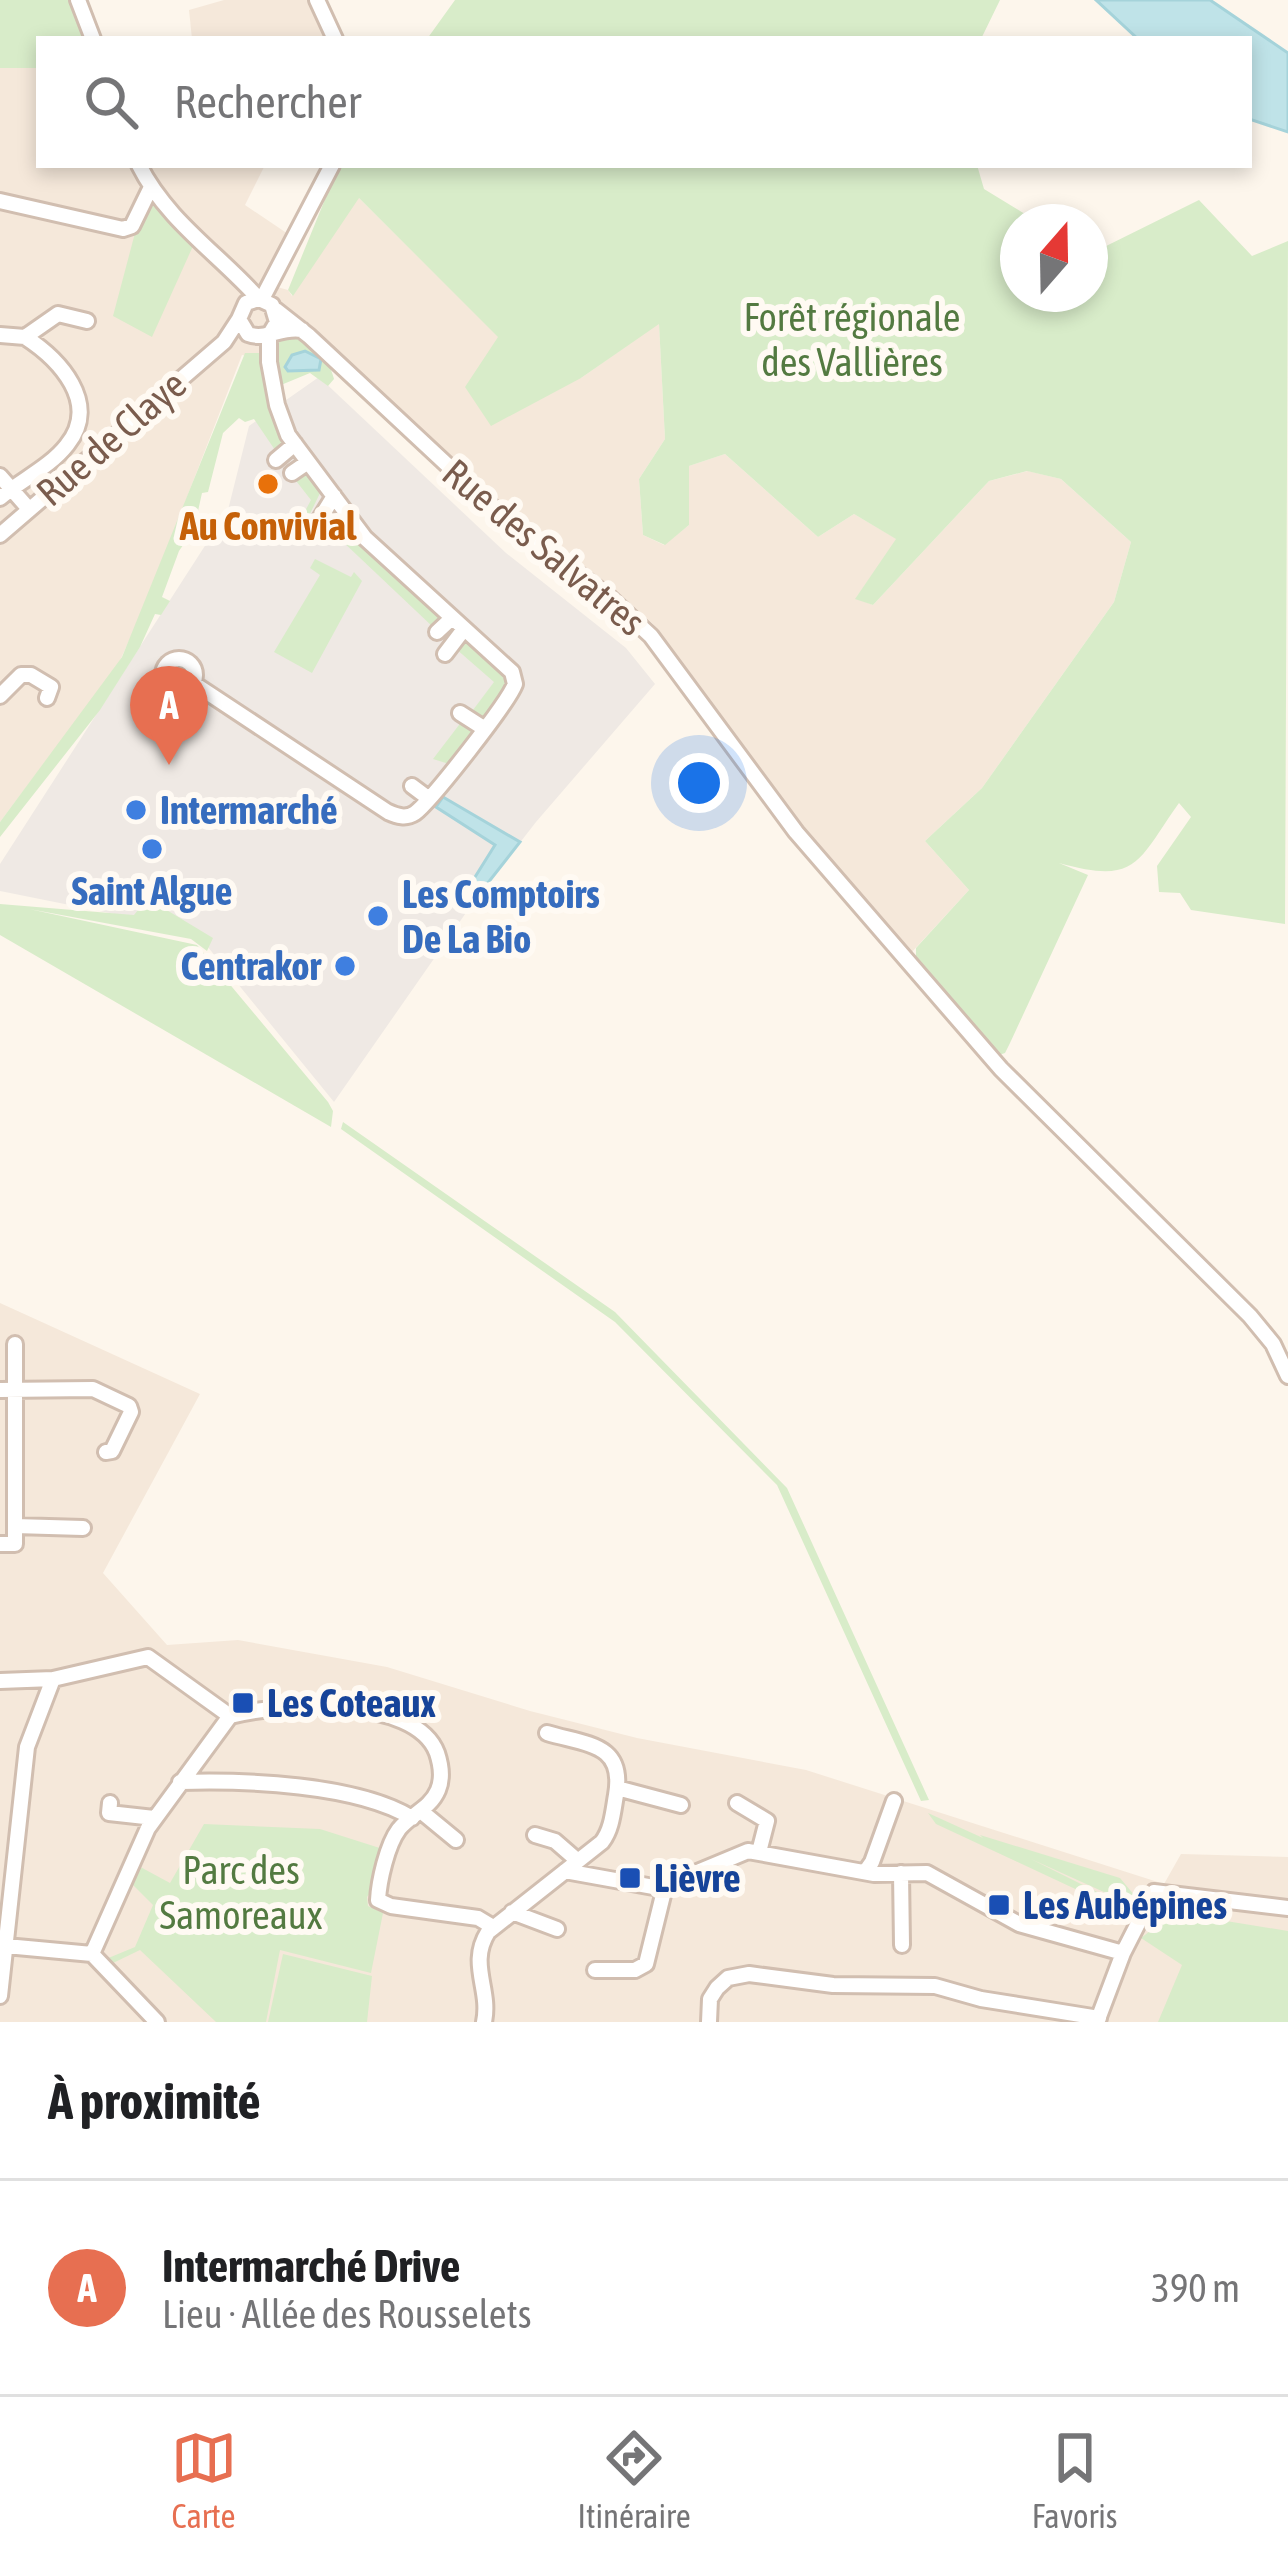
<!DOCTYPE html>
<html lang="fr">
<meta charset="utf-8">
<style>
body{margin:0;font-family:"Asap Condensed",sans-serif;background:#f2f2f2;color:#202124}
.compass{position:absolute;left:1000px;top:204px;width:108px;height:108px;border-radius:50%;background:#fff;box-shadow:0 6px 18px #0003;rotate:20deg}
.you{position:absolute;left:699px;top:783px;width:42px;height:42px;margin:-30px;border:9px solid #fff;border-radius:50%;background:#1a73e8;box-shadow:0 0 0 18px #1a73e833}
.badge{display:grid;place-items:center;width:78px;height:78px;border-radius:50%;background:#e76f51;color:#fff;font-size:39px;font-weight:700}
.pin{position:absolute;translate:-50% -99px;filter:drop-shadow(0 3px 6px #0008)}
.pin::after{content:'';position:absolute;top:63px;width:42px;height:36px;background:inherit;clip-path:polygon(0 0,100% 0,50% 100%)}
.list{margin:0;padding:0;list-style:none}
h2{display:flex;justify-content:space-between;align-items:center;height:156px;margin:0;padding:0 48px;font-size:51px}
h2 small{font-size:39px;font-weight:400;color:#757577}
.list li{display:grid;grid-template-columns:78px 1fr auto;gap:36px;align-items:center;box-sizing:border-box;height:216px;padding:0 48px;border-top:3px solid #e0e0e0}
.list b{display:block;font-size:45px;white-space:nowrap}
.list p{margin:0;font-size:39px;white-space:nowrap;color:#757577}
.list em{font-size:39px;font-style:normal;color:#757577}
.icon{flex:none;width:66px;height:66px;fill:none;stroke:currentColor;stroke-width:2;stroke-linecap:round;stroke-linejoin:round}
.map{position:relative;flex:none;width:1288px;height:2022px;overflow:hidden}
.search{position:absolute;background:#fff;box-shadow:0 6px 18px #0003;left:36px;right:36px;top:36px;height:132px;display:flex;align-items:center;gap:30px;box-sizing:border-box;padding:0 42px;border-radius:0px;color:#757577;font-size:45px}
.sheet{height:372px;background:#fff}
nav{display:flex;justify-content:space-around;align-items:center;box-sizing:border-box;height:168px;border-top:3px solid #e0e0e0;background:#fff;font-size:33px;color:#757577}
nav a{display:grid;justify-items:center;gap:6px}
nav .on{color:#e76f51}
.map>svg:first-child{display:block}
</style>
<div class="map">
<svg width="1288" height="2022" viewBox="0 0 1288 2022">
<rect width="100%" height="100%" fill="#fdf6ec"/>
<path fill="#f5e8da" d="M224,0H310L328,39H192L189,10Z
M0,68H39V165H265L245,205L291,236L270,285L288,290L292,296L358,197L499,337L581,378L659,323L665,439L639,479L643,535L664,545L689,525V466L725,454L818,537L854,514L897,539L856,598L873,605L989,481L1028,471L1061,479L1131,542L1114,602L982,788L925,841L969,890L911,953L806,832L653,624L619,593L536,533L304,325L285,350L263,360L242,355L146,603L118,665L0,822Z
M0,1303L200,1394L103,1573L167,1645L238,1640L387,1667L530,1711L637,1738L806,1770L1164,1884L1181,1854L1288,1857V2022H0Z"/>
<path fill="#efe9e4" d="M319,377L506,553L626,648L655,684L536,822L470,907L334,1102L194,930L0,891V864L228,510L249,426Z"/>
<path fill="#d8ecc9" d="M0,0H69L84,39H39V68H0Z
M455,0H1000L981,39H427Z
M339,165H977L984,189L1038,222H1018V294H1090V254L1199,200L1252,256L1288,241L1285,924L1191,910L1180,893L1159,892L1157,866L1191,817L1179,803C1137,862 1138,885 1059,863L1088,875L1010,1043L1005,1053L999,1055L916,956V948L969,890L925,841L982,788L1114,602L1131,542L1061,479L1027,471L989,481L873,605L855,599L896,539L854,514L818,537L725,454L689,466V525L665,545L643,535L639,479L665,439L659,324L581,378L491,426L465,387L498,337L359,198L293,296L288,290Z
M151,199L193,246L152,337L113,316L135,233Z
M288,332C310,339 329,357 334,379L328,386L310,373L281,385L275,347Z
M245,353H259L275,423L288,443L277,453L254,419L245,422L239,418L223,433L208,492L202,493L194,529L179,551L162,597L170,601L161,615L155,614L140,647L100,710L0,837V822L122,657Z
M307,467L322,489L306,522L293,513H304L311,500L293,477Z
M341,513L441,612L443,619L434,628L340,539L323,531L334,514Z
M315,559L351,577L354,572L362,581L312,673L274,652L320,575L310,568Z
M466,635L506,670C513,691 494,707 482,723L470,714L494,682L455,648Z
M462,721L474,732L449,764L433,759Z
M155,903L213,938L207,951L191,939L29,909L197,945L328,1102L333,1111L331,1127L0,935V904L134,915L142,905Z
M343,1122L615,1312L787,1488L929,1800L921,1801L777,1485L615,1322L341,1129Z
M928,1813L983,1838L980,1835L1120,1878L1140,1902L1137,1907L1031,1859L1135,1911L1133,1916L936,1824Z
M204,1824L320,1829L386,1850L377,1883L367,1897L368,1906L383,1913L371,1973L280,1950L266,2022H216L140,1950L111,1964L106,1959L135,1947L153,1905L125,1877L133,1863L170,1883Z
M1167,1900L1220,1911V1920L1288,1931V2022H1158L1182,1965L1141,1938L1150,1931L1161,1902Z
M283,1954L372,1976L367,2022H268Z"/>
<path fill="#bfe3e8" stroke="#a5d3da" stroke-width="3" d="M1096,0H1210L1288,53V132L1249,119V39H1138Z
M305,351L321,359L319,370L288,371L285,367L292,355Z
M443,797L520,842L469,907L460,901L495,845L436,807Z"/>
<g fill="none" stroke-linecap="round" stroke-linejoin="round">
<defs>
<path id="minor" d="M78,0L93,39
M317,0L335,39
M139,165C167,221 219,254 259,299
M0,201L123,229L132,226L151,187
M262,299L332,165
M276,310L309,336L503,517L610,598L651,636L796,832L1001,1069L1250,1316L1273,1344L1288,1376
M271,332L277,322L272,305L259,299L246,303L239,319L248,334C266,341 281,326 302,330
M0,335L25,337L58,314L87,321
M276,460L295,444
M292,473L308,462
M0,476L29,509
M0,498C21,480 50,467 67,445C101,403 59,359 25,337
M313,530L334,496
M0,535L224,342L239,319
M437,632L452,618
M445,654L464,629
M163 675a16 16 0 1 1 32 0a16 16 0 1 1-32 0Z
M193,683L388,812C397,816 406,819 415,813C431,801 508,703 515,684L512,672L365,538L288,435L277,405L269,362V334
M0,696L21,675H31L51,687L47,698
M160,706L170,688
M460,713L485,729
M412,786L428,798
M0,1390L93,1389L129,1406L131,1412L112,1451L106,1452
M15,1526L83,1528
M0,1544H15V1344
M0,1681L53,1679L148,1657L230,1716
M230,1716C280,1703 415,1695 437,1753C441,1765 443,1778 438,1790C430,1809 411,1814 399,1829C387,1845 379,1881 378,1900L391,1906L478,1918L493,1927
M180,1782C244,1780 357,1784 412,1818
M617,1788L681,1805
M110,1803L109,1813L154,1818
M737,1803L767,1821L759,1852
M422,1812L456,1840
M535,1835L555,1841L578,1861
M565,1871L659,1888L748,1851L874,1874L927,1873L1019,1924L1123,1953
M865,1872L872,1862L894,1801
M901,1873L902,1945
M512,1912L557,1929
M6,1946L92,1954L157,2022
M92,1954L148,1828L230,1716
M595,1970H635L646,1964L665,1887
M0,1996L27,1747L53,1679
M484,2022C491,1989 468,1964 488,1932L602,1842C612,1829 613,1812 616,1795C625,1743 587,1745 547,1733
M709,2022L710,1999L717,1988L728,1978L749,1974L833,1985L935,1986L981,1999L1099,2018
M1097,2022L1123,1953L1154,1892L1288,1908"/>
</defs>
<use href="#minor" stroke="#d1beb0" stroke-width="20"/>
<use href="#minor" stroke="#fff" stroke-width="14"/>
</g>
<circle fill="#e8710a" stroke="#fffaf3" stroke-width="4.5" cx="268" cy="484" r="12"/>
<g fill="#3f7fe0" stroke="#fffaf3" stroke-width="4.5">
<circle cx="136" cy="810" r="12"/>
<circle cx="152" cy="849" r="12"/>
<circle cx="378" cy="916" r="12"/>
<circle cx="345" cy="966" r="12"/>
</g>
<g fill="#1a4fb4" stroke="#fffaf3" stroke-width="4.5">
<rect x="231" y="1691" width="24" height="24" rx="6"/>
<rect x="618" y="1866" width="24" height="24" rx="6"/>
<rect x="987" y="1893" width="24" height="24" rx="6"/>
</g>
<g text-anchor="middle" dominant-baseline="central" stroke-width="12" stroke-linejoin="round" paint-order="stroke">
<g font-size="39" fill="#537a41" stroke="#fffaf3">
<text x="852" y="317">Forêt régionale<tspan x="852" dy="45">des Vallières</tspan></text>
<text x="241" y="1870">Parc des<tspan x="241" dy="45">Samoreaux</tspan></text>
</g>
<g font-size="39" fill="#7a5c4d" stroke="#fffaf3">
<text transform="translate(111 438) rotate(-41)">Rue de Claye</text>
<text transform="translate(544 547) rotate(40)">Rue des Salvatres</text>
</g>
<g font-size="39" font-weight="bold" fill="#c56008" stroke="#fffaf3">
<text x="268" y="526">Au Convivial</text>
</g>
<g font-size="39" font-weight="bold" fill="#366cbe" stroke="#fffaf3" text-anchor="start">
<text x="160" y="810">Intermarché</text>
<text x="152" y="891" text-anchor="middle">Saint Algue</text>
<text x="402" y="894">Les Comptoirs<tspan x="402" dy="45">De La Bio</tspan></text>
<text x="321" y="966" text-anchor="end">Centrakor</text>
</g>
<g font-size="39" font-weight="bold" fill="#164399" stroke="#fffaf3" text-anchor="start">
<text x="267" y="1703">Les Coteaux</text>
<text x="654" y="1878">Lièvre</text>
<text x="1023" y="1905">Les Aubépines</text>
</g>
</g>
</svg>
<svg class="compass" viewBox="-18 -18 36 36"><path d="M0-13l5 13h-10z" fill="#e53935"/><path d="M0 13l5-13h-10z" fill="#757577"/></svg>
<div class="you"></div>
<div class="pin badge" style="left:169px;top:765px">A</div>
<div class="search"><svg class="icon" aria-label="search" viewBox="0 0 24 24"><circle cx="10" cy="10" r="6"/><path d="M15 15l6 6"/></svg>Rechercher</div>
</div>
<section class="sheet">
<h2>À proximité<small></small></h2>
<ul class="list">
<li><span class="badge">A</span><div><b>Intermarché Drive</b><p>Lieu · Allée des Rousselets</p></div><em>390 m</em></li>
</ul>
</section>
<nav>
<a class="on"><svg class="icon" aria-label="map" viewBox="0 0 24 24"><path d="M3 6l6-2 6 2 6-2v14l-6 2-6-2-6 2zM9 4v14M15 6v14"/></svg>Carte</a>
<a><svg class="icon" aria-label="directions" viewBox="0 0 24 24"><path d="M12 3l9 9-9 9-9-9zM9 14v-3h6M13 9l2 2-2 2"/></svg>Itinéraire</a>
<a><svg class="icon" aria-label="saved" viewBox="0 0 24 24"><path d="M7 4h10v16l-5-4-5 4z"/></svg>Favoris</a>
</nav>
